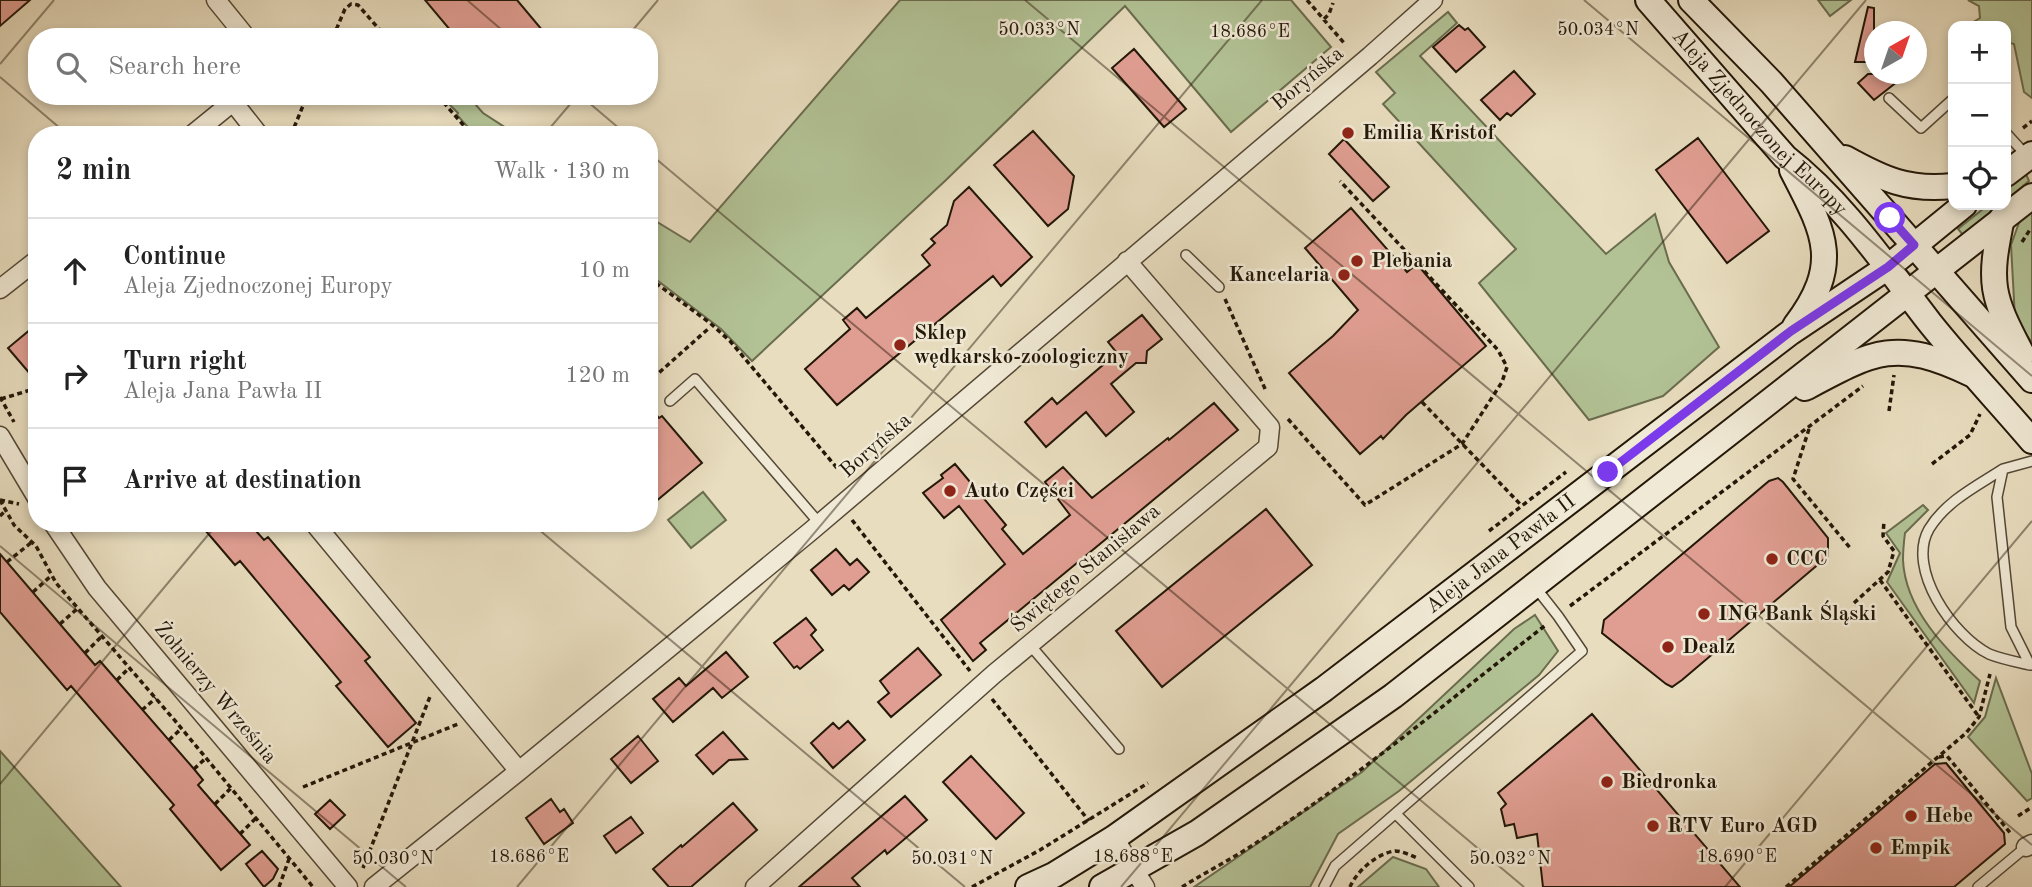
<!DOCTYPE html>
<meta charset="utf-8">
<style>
body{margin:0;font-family:"Old Standard TT",serif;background:#f6f6f6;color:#222}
.controls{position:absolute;right:21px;top:21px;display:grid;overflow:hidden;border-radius:14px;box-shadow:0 4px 10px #0003}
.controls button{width:63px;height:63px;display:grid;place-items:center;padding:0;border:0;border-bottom:2px solid #e0e0e0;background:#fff;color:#222;font:35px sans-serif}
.compass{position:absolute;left:1864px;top:21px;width:63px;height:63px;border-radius:50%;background:#fff;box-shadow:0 4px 10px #0003;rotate:40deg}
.stop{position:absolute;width:21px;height:21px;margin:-16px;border:5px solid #7c3aed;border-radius:50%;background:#fff}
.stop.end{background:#7c3aed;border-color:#fff;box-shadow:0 2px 7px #0008}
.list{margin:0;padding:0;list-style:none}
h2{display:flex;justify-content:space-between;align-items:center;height:91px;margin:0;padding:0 28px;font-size:30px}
h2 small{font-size:23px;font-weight:400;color:#767676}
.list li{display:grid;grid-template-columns:46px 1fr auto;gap:21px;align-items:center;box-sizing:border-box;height:105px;padding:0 28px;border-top:2px solid #e0e0e0}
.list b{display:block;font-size:26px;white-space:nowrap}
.list p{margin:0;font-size:23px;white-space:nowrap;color:#767676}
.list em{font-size:23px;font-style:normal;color:#767676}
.icon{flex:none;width:38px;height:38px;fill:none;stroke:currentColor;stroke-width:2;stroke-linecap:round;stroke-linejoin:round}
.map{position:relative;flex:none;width:2032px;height:887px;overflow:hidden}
.search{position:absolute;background:#fff;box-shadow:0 4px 10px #0003;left:28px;top:28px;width:630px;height:77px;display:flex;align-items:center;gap:18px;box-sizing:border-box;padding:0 24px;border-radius:28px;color:#767676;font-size:26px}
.panel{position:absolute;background:#fff;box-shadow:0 4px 10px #0003;left:28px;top:126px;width:630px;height:406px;border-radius:28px}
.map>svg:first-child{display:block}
</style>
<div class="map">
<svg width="2032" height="887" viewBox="0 0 2032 887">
<rect width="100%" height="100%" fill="#e8ddbf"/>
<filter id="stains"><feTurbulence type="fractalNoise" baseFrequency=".00286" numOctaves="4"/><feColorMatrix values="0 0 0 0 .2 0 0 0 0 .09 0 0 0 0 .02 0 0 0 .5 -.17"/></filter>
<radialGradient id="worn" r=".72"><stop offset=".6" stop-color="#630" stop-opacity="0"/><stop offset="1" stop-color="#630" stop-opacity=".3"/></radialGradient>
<path fill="#b2c295" stroke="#6a6c4e" stroke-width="2" d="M900,0H1291L1331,47L1231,132L1125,6L946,180L752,361L721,329L649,274V217L690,242Z
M1818,0H1851L1830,16Z
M1968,0H2032V98L2024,92L2014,44L2006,42V26H1967L1980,18L1979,6Z
M1448,12L1457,23L1420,56L1606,254L1655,214L1669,262L1719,347L1663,396L1589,420L1479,283L1516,249L1383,104L1395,93L1376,72Z
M441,96H468L483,113L517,135H475L457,115L458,113Z
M2026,174L2029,181L2006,200V190Z
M1988,205H2000L1963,235L1958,229Z
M2032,211V343L2015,318L2011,245L2020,220Z
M703,492L726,520L691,548L668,520Z
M1923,505L1928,510L1905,533C1904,541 1903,551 1903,560C1905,609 1946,650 1980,681L1974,703L1887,582L1900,553L1886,533Z
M1535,615L1558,651L1539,675L1399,791L1338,834L1310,887H1194L1362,772L1514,629Z
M1996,678L2032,774V798L2027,801L1968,737L1985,717Z
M0,751L121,887H0Z
M1393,857L1426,869L1439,887H1358Z"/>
<path fill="#e09e92" stroke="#231708" stroke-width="2" d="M0,0H30L0,26Z
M425,0H517L548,37H456Z
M1868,7L1874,8V62H1855Z
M1459,25L1465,30L1468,28L1485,47L1456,72L1433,47Z
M1134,49L1186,109L1164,127L1112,68Z
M1514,71L1535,94L1511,116L1507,113L1500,120L1481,100Z
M1868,74H1907L1874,100L1858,83Z
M1033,131L1074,176L1068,209L1048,226L994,165Z
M1698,138L1769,231L1727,263L1656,170Z
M1344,139L1389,187L1373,201L1329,154Z
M969,187L1032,257L1001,286L993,276L837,405L805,369L850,329L843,320L857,308L866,318L930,265L922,255L935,243L931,239L947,225L954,201Z
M1351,208L1407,272L1417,264L1486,346L1406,415L1383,439L1381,436L1360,454L1289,373L1333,336L1358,310L1305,248Z
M1142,315L1162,339L1147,351L1146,363H1136L1111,384L1134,412L1106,436L1086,412L1046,447L1025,422L1052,398L1057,404L1117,353L1108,342Z
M37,324V382L8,348Z
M1214,403L1238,430L980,643L986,650L973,661L941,620L1005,564L959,506L944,518L923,493L943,478L941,475L955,464L1006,525L1002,529L1023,554L1070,515L1045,482L1063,467L1092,498L1168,438L1169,440Z
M649,407L659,418L662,416L702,463L649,507Z
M1778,478L1783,482L1828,538V556L1682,680L1672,687L1666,684L1602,633L1604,620L1769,481Z
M1266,509L1312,565L1162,687L1116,631Z
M199,523H249L264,540L268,537L370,657L365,661L416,723L388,747L336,686L341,682L240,561L235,565Z
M836,549L850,565L857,559L869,572L849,590L844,585L832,595L811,570Z
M0,554L95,665L100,661L194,769L203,780L198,785L250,845L221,870L170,809L174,805L71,686L67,690L0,612Z
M806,618L816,630L811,635L823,650L800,669L797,666L794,668L774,643Z
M918,648L941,675L891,717L878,702L889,693L880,681Z
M726,652L748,677L722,698L713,688L673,722L653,699L679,678L686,686Z
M1592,714L1740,887H1543L1537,834L1517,838L1514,824L1505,826L1501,809L1506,804L1498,793Z
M848,721L865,740L833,768L811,743L833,723L839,729Z
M723,732L747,759L729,760L713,774L696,755Z
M638,736L658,761L631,783L611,759Z
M971,756L1024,813L996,839L943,782Z
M1946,763L2004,833L2005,844L1954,887H1789L1935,764Z
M905,796L927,820L887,854L885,850L852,878L860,887H799Z
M551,799L560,812L564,809L573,823L544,844L526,818Z
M330,800L345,815L330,829L315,814Z
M733,803L757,830L691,887H669L653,869L681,845L682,847Z
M631,817L643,833L616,853L604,836Z
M262,851L278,869L273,879L264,887L246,864Z"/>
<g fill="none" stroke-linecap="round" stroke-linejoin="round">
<defs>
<path id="lane" d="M1889,98L1921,128L1953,99
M2006,133L2026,155
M1186,255L1219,287
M670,401L695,379L820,524
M2032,461L2003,469L1997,497L2011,627L2030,665H2032
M2003,469C1977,486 1946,501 1929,529C1906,569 1953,636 1989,654C2001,659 2017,662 2030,665
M1030,645L1119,749
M1396,814L1469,887
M1324,887L1335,866L1582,651L1558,616L1536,588
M1978,887L2026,847"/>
<path id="street" d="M216,0L246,37
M233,102L259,135
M192,135L240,96
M0,289L37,260
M0,436L37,498
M53,523L97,588L348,887
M314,523L519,771
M1114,838L1145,887
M2026,847L2032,844
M374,887L519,771L811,531L1370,56L1433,0
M755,887L994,674L1268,447L1270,427L1127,261"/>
<g id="secondary">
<path id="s1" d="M1648,0L1785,157C1843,202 1885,265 1930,323C1962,363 1998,401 2032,441"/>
<path d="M1691,0L1771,82L2032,380"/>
<path d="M1845,158C1883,179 1908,191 1953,186"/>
<path d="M1792,170C1824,232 1843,263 1795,326"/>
<path d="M2006,174L2032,154"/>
<path d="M2002,218C1988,284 1991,295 2022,354"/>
<path d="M1805,388C1874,351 1896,338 1971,374"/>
<path id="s2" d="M1028,887L1054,875L1114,838L1324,689L1791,332L1888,267L1964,205"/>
<path d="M1102,887L1197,833L1393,696L2032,196"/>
</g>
</defs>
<use href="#lane" stroke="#544836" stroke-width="12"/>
<use href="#street" stroke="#544836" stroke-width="21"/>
<use href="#secondary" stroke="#231708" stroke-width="28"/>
<path stroke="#231708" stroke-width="3.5" stroke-dasharray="5 3.5" stroke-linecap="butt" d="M1307,0L1344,43
M1324,19L1329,14L1333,3
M333,37L345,9L351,4L358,5L386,37
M438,96L472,135
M2023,128L2032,121
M291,135L307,96
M2022,242L2031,228
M649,278L710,323L730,341L837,468
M1225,299L1266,391
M653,378L708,329
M0,397L14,422
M1,399L37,388
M1422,402L1521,505
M1889,411L1894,375
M1288,419L1365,505L1462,444L1502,382L1507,367L1498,350L1340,181
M1809,429L1793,479L1851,549
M1932,464L1970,435L1980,414
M0,500L14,525L36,546L56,583L177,723L313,887
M0,500L19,504
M0,516L6,510
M852,520L970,671
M1489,531L1566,472
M7,562L32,542
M1880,580L1979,717
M33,592L52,575
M1854,603L1888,572L1894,551L1883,536L1884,521
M1570,606L1863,386
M60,624L78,608
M85,653L102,636
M117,680L129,668
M992,699L1089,821
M142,710L156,698
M169,740L181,729
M1939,757L1947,756L2012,835
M194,769L206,758
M303,787L458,724
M215,804L231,788
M2018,816L2032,807
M240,834L256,818
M363,868L431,694
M279,887L289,859
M972,887L1040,850L1148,783
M1182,887C1206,872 1232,859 1256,843C1358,777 1452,698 1547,624
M1350,887C1356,872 1377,853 1395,851C1401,851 1411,855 1417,858
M1786,887L1966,733L1979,717L1990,674"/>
<use href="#lane" stroke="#f0e9d5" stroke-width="9"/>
<use href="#street" stroke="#f0e9d5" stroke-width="18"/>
<use href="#secondary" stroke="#f0e9d5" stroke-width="24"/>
</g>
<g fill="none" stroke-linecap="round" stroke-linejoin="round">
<path stroke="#7c3aed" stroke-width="9" d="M1608,472L1791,331L1888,267L1914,245L1890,218"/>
</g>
<path fill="none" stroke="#231708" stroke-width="2" stroke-opacity="0.45" d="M467,0L510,37M1025,0L2032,845M1584,0L2032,376M627,37L658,0M0,64L54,0M0,77L68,135M581,96L627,135M544,135L577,96M649,153L1524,887M531,523L965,887M0,546L406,887M0,784L218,523M517,887L1262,0M1121,887L1866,0M1725,887L2032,521"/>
<g fill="#8f2418" stroke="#f0e9d5" stroke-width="2.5">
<circle cx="1348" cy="133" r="7"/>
<circle cx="1357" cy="261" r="7"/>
<circle cx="1344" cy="275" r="7"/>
<circle cx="900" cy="345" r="7"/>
<circle cx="950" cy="491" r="7"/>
<circle cx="1772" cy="559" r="7"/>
<circle cx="1704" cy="614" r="7"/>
<circle cx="1668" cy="647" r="7"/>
<circle cx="1607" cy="782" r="7"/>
<circle cx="1911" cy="816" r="7"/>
<circle cx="1653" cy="826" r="7"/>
<circle cx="1876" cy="848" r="7"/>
</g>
<g text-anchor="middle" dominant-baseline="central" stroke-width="5" stroke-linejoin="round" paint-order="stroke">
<g font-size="21" fill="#231708" stroke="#f0e9d5">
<text transform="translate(1308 79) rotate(-40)">Boryńska</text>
<text stroke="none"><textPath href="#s1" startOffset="166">Aleja Zjednoczonej Europy</textPath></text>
<text transform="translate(876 446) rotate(-41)">Boryńska</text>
<text stroke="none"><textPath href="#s2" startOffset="579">Aleja Jana Pawła II</textPath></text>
<text transform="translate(1086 569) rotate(-40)">Świętego Stanisława</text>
<text transform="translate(215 693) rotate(50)">Żołnierzy Września</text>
</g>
<g font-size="21" font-weight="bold" fill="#231708" stroke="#f0e9d5" text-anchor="start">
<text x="1362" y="133">Emilia Kristof</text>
<text x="1371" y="261">Plebania</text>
<text x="1330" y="275" text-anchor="end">Kancelaria</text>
<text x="914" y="333">Sklep<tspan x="914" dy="24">wędkarsko-zoologiczny</tspan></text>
<text x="964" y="491">Auto Części</text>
<text x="1786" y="559">CCC</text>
<text x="1718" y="614">ING Bank Śląski</text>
<text x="1682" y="647">Dealz</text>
<text x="1621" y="782">Biedronka</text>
<text x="1925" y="816">Hebe</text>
<text x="1667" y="826">RTV Euro AGD</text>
<text x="1890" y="848">Empik</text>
</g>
</g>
<g font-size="18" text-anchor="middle" fill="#231708" stroke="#f0e9d5" stroke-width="5" stroke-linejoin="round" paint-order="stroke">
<text x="1039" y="35">50.033°N</text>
<text x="1598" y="35">50.034°N</text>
<text x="1250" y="37">18.686°E</text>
<text x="529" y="862">18.686°E</text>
<text x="1133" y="862">18.688°E</text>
<text x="1737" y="862">18.690°E</text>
<text x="393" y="864">50.030°N</text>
<text x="952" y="864">50.031°N</text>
<text x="1510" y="864">50.032°N</text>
</g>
<rect width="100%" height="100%" filter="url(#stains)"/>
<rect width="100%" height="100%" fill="url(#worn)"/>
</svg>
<div class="controls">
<button>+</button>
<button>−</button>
<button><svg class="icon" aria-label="locate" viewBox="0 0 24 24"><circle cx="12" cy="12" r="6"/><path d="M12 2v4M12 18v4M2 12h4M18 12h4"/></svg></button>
</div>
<svg class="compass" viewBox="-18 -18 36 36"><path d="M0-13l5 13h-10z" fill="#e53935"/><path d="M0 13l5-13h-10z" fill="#767676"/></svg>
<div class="stop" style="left:1890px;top:218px"></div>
<div class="stop end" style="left:1608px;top:472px"></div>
<div class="search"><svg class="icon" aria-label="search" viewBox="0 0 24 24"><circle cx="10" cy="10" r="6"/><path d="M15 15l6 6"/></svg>Search here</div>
<section class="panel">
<h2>2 min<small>Walk · 130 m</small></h2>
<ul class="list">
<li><svg class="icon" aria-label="ahead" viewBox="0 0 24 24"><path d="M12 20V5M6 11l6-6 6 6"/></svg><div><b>Continue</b><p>Aleja Zjednoczonej Europy</p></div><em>10 m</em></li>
<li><svg class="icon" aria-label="right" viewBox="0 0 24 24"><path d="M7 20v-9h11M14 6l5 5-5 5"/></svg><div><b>Turn right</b><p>Aleja Jana Pawła II</p></div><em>120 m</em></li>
<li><svg class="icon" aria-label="arrive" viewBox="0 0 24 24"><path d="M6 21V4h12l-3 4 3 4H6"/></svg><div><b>Arrive at destination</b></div></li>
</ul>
</section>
</div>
